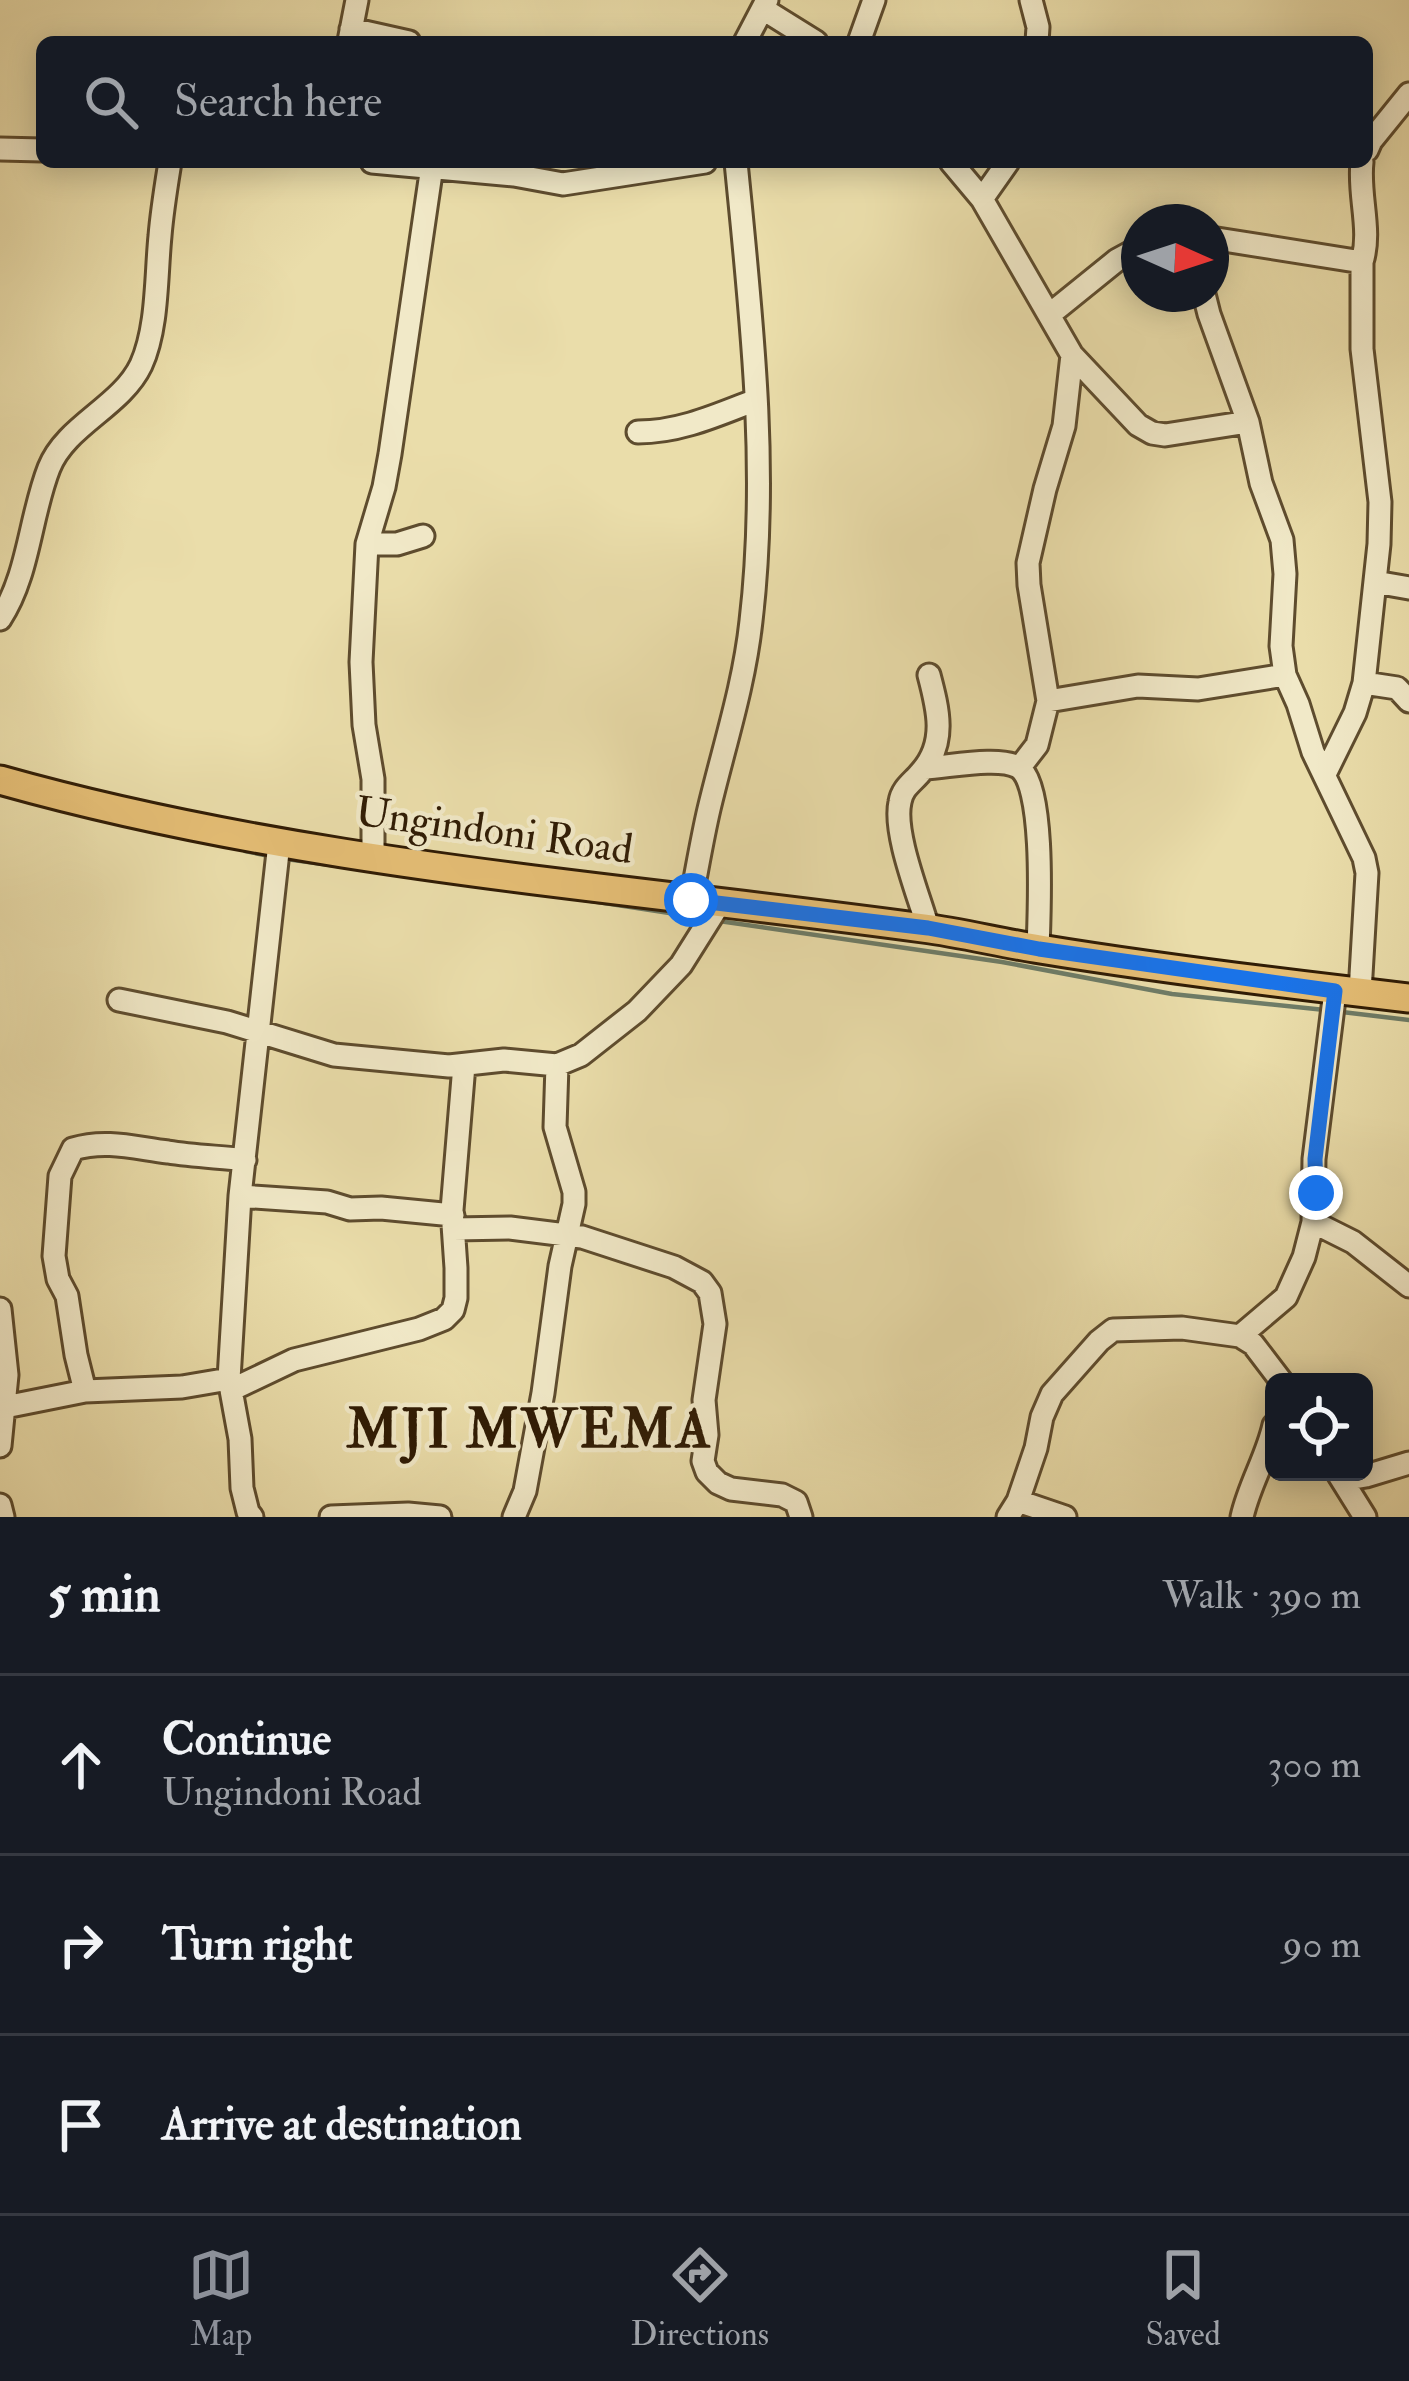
<!DOCTYPE html>
<meta charset="utf-8">
<style>
body{margin:0;font-family:"IM FELL Double Pica",serif;background:#20242c;color:#f1f3f6}
.controls{position:absolute;right:36px;bottom:36px;display:grid;overflow:hidden;border-radius:18px;box-shadow:0 6px 30px #0003}
.controls button{width:108px;height:108px;display:grid;place-items:center;padding:0;border:0;border-bottom:3px solid #363941;background:#171b24;color:#f1f3f6;font:60px sans-serif}
.compass{position:absolute;left:1121px;top:204px;width:108px;height:108px;border-radius:50%;background:#171b24;box-shadow:0 6px 30px #0003;rotate:93deg}
.stop{position:absolute;width:36px;height:36px;margin:-27px;border:9px solid #1a73e8;border-radius:50%;background:#fff}
.stop.end{background:#1a73e8;border-color:#fff;box-shadow:0 3px 12px #0008}
.list{margin:0;padding:0;list-style:none}
h2{display:flex;justify-content:space-between;align-items:center;height:156px;margin:0;padding:0 48px;font-size:51px}
h2 small{font-size:39px;font-weight:400;color:#9ea1a6}
.list li{display:grid;grid-template-columns:78px 1fr auto;gap:36px;align-items:center;box-sizing:border-box;height:180px;padding:0 48px;border-top:3px solid #363941}
.list b{display:block;font-size:45px;white-space:nowrap}
.list p{margin:0;font-size:39px;white-space:nowrap;color:#9ea1a6}
.list em{font-size:39px;font-style:normal;color:#9ea1a6}
.icon{flex:none;width:66px;height:66px;fill:none;stroke:currentColor;stroke-width:2;stroke-linecap:round;stroke-linejoin:round}
.map{position:relative;flex:none;width:1409px;height:1517px;overflow:hidden}
.search{position:absolute;background:#171b24;box-shadow:0 6px 30px #0003;left:36px;right:36px;top:36px;height:132px;display:flex;align-items:center;gap:30px;box-sizing:border-box;padding:0 42px;border-radius:18px;color:#9ea1a6;font-size:45px}
.sheet{height:696px;background:#171b24}
nav{display:flex;justify-content:space-around;align-items:center;box-sizing:border-box;height:168px;border-top:3px solid #363941;background:#171b24;font-size:33px;color:#9ea1a6}
nav a{display:grid;justify-items:center;gap:6px}
nav .on{color:#8c9099}
.map>svg:first-child{display:block}
</style>
<div class="map">
<svg width="1409" height="1517" viewBox="0 0 1409 1517">
<rect width="100%" height="100%" fill="#eaddaa"/>
<filter id="stains"><feTurbulence type="fractalNoise" baseFrequency=".00167" numOctaves="4"/><feColorMatrix values="0 0 0 0 .2 0 0 0 0 .09 0 0 0 0 .02 0 0 0 .5 -.17"/></filter>
<radialGradient id="worn" r=".72"><stop offset=".6" stop-color="#630" stop-opacity="0"/><stop offset="1" stop-color="#630" stop-opacity=".3"/></radialGradient>
<g fill="none" stroke-linecap="round" stroke-linejoin="round">
<path stroke="#6e7c67" stroke-width="4.5" d="M245,851L269,856
M286,859L411,876
M565,897L702,918
M719,921L1002,962L1172,994L1325,1010
M1342,1012L1409,1020"/>
<defs>
<path id="minor" d="M1031,0L1038,27L1037,42
M763,9L816,42
M351,29L409,42
M349,41L357,0
M745,42L767,0
M859,42L874,0
M0,149L42,150
M1367,150L1371,141L1409,94
M372,162L514,175L563,184L705,162
M951,162L982,199L1072,355L1138,425L1152,433L1165,435L1248,422
M982,199L1008,162
M1211,238L1362,262
M1204,294L1209,314L1248,422L1261,483L1282,540L1285,574L1281,646L1285,675L1298,704L1313,752L1364,858L1367,873L1360,992
M1049,315L1117,260L1139,248
M638,432C680,432 717,415 756,400
M367,544H397L423,536
M1375,582L1409,588
M0,619C29,575 30,516 49,468C66,425 121,407 141,365C158,328 156,275 160,236C162,211 166,187 170,162
M1364,683L1397,688L1409,701
M1048,701L1029,585L1028,563L1045,489L1064,426L1072,355
M1020,767L1037,745L1048,701L1138,686L1198,689L1285,675
M925,768C948,767 999,756 1018,767C1046,783 1039,917 1038,949
M1325,774L1355,713L1364,683L1379,544L1380,502L1362,349V262C1372,230 1358,195 1362,162
M373,857V779L364,725L361,662L367,544L384,487L390,454L432,166
M691,900C697,870 702,839 709,809C724,746 744,686 751,621C769,468 751,315 736,162
M928,928C919,896 893,833 900,802C902,788 913,782 921,772C947,743 938,709 929,675
M119,1000L227,1022L334,1055L449,1066L504,1060L557,1065L581,1055L637,1011L681,965L720,903
M240,1196L327,1202L350,1209L381,1208L453,1215
M1313,1222L1353,1242L1409,1286
M454,1229L510,1228L582,1237L674,1267L702,1282L710,1293L715,1324L704,1400L707,1435L703,1461L707,1472L718,1483L731,1489L782,1495L796,1502L801,1517
M0,1309L7,1375L0,1446
M1240,1336L1286,1297L1304,1257L1313,1222L1314,1159L1335,991
M231,1390L294,1360L419,1329L444,1319L453,1310L456,1298V1268L452,1210L464,1065
M85,1391L76,1355L67,1296L58,1279L54,1256L60,1176L73,1149C106,1139 135,1148 168,1152C193,1156 219,1157 245,1160
M5,1407L85,1391L182,1387L229,1379
M1337,1472L1365,1517
M1342,1480L1366,1476L1409,1463
M1018,1501L1065,1517
M0,1505L3,1517
M252,1517L248,1512L242,1488L240,1439L229,1379L240,1196L279,843
M331,1517L408,1514L440,1517
M514,1517L525,1491L543,1393L560,1266L574,1204V1192L555,1127L557,1065
M1008,1517L1018,1501L1036,1448L1042,1417L1052,1394L1099,1341L1113,1330L1182,1328L1240,1336L1253,1344L1282,1382
M1242,1517C1249,1485 1267,1457 1274,1425"/>
<path id="major" d="M0,780C301,865 615,886 923,928C962,933 1001,943 1040,949C1162,969 1286,984 1409,998"/>
</defs>
<use href="#minor" stroke="#5e4c2e" stroke-width="27"/>
<use href="#major" stroke="#301c05" stroke-width="33"/>
<use href="#minor" stroke="#f1e9c8" stroke-width="21"/>
<use href="#major" stroke="#e5be75" stroke-width="27"/>
</g>
<g fill="none" stroke-linecap="round" stroke-linejoin="round">
<path stroke="#1a73e8" stroke-width="15" d="M691,900L928,928L1039,949L1335,991L1315,1159L1316,1193"/>
</g>
<g text-anchor="middle" dominant-baseline="central" stroke-width="9" stroke-linejoin="round" paint-order="stroke">
<g font-size="42" fill="#301c05" stroke="#f1e9c8">
<text transform="translate(494 831) rotate(8)">Ungindoni Road</text>
</g>
<g font-size="54" font-weight="bold" letter-spacing="3" fill="#301c05" stroke="#f1e9c8">
<text x="530" y="1430">MJI MWEMA</text>
</g>
</g>
<rect width="100%" height="100%" filter="url(#stains)"/>
<rect width="100%" height="100%" fill="url(#worn)"/>
</svg>
<div class="controls">
<button><svg class="icon" aria-label="locate" viewBox="0 0 24 24"><circle cx="12" cy="12" r="6"/><path d="M12 2v4M12 18v4M2 12h4M18 12h4"/></svg></button>
</div>
<svg class="compass" viewBox="-18 -18 36 36"><path d="M0-13l5 13h-10z" fill="#e53935"/><path d="M0 13l5-13h-10z" fill="#9ea1a6"/></svg>
<div class="stop" style="left:691px;top:900px"></div>
<div class="stop end" style="left:1316px;top:1193px"></div>
<div class="search"><svg class="icon" aria-label="search" viewBox="0 0 24 24"><circle cx="10" cy="10" r="6"/><path d="M15 15l6 6"/></svg>Search here</div>
</div>
<section class="sheet">
<h2>5 min<small>Walk · 390 m</small></h2>
<ul class="list">
<li><svg class="icon" aria-label="ahead" viewBox="0 0 24 24"><path d="M12 20V5M6 11l6-6 6 6"/></svg><div><b>Continue</b><p>Ungindoni Road</p></div><em>300 m</em></li>
<li><svg class="icon" aria-label="right" viewBox="0 0 24 24"><path d="M7 20v-9h11M14 6l5 5-5 5"/></svg><div><b>Turn right</b></div><em>90 m</em></li>
<li><svg class="icon" aria-label="arrive" viewBox="0 0 24 24"><path d="M6 21V4h12l-3 4 3 4H6"/></svg><div><b>Arrive at destination</b></div></li>
</ul>
</section>
<nav>
<a class="on"><svg class="icon" aria-label="map" viewBox="0 0 24 24"><path d="M3 6l6-2 6 2 6-2v14l-6 2-6-2-6 2zM9 4v14M15 6v14"/></svg>Map</a>
<a><svg class="icon" aria-label="directions" viewBox="0 0 24 24"><path d="M12 3l9 9-9 9-9-9zM9 14v-3h6M13 9l2 2-2 2"/></svg>Directions</a>
<a><svg class="icon" aria-label="saved" viewBox="0 0 24 24"><path d="M7 4h10v16l-5-4-5 4z"/></svg>Saved</a>
</nav>
